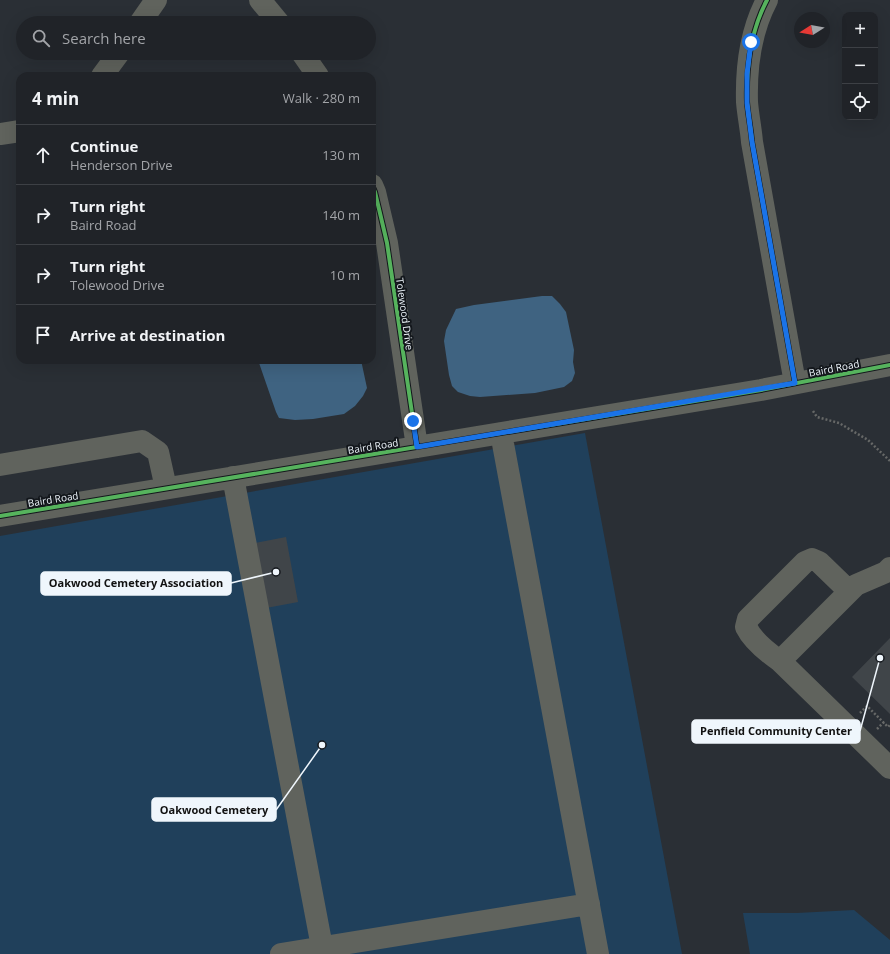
<!DOCTYPE html>
<meta charset="utf-8">
<style>
body{margin:0;font-family:"Open Sans",sans-serif;background:#2d2f34;color:#f1f3f6}
.controls{position:absolute;right:12px;top:12px;display:grid;overflow:hidden;border-radius:8px;box-shadow:0 4px 16px #0002}
.controls button{width:36px;height:36px;display:grid;place-items:center;padding:0;border:0;border-bottom:1px solid #3d4045;background:#202328;color:#f1f3f6;font:20px sans-serif}
.compass{position:absolute;left:794px;top:12px;width:36px;height:36px;border-radius:50%;background:#202328;box-shadow:0 4px 16px #0002;rotate:259deg}
.stop{position:absolute;width:12px;height:12px;margin:-9px;border:3px solid #1a73e8;border-radius:50%;background:#fff}
.stop.end{background:#1a73e8;border-color:#fff;box-shadow:0 1px 4px #0008}
.list{margin:0;padding:0;list-style:none}
h2{display:flex;justify-content:space-between;align-items:center;height:52px;margin:0;padding:0 16px;font-size:17px}
h2 small{font-size:13px;font-weight:400;color:#a2a4a8}
.list li{display:grid;grid-template-columns:26px 1fr auto;gap:12px;align-items:center;box-sizing:border-box;height:60px;padding:0 16px;border-top:1px solid #3d4045}
.list b{display:block;font-size:15px;white-space:nowrap}
.list p{margin:0;font-size:13px;white-space:nowrap;color:#a2a4a8}
.list em{font-size:13px;font-style:normal;color:#a2a4a8}
.icon{flex:none;width:22px;height:22px;fill:none;stroke:currentColor;stroke-width:2;stroke-linecap:round;stroke-linejoin:round}
.map{position:relative;flex:none;width:890px;height:954px;overflow:hidden}
.search{position:absolute;background:#202328;box-shadow:0 4px 16px #0002;left:16px;top:16px;width:360px;height:44px;display:flex;align-items:center;gap:10px;box-sizing:border-box;padding:0 14px;border-radius:22px;color:#a2a4a8;font-size:15px}
.panel{position:absolute;background:#202328;box-shadow:0 4px 16px #0002;left:16px;top:72px;width:360px;height:292px;border-radius:12px}
.map>svg:first-child{display:block}
</style>
<div class="map">
<svg width="890" height="954" viewBox="0 0 890 954">
<rect width="100%" height="100%" fill="#2a2f35"/>
<path fill="#20405b" d="M585,433L682,954H0V536Z
M854,910L890,940V954H750L743,913H797Z"/>
<path fill="#3f6381" d="M542,296H552L560,304L566,312L574,350L573,362L575,373L572,381L564,387L535,393L480,397L470,396L458,392L452,386L449,375L444,341L446,330L456,309L474,305Z
M258,360H361L367,388L363,396L355,406L344,414L313,419L295,420L279,418L276,412Z"/>
<path fill="#404549" d="M286,537L298,602L266,608L255,543Z
M890,638V714L852,677Z"/>
<g fill="none" stroke-linecap="round" stroke-linejoin="round">
<path stroke="#666867" stroke-width="2.5" stroke-dasharray="2 2" stroke-linecap="butt" d="M813,411L817,417L839,423L868,440L890,461
M860,713L867,706L888,727L890,725
M877,729L884,722"/>
<path stroke="#60635d" stroke-width="22" d="M260,0L279,23
M767,0C750,32 746,66 747,102C748,115 751,129 752,142L795,383
M140,23L156,0
M302,53L318,76
M102,76L119,53
M0,134L20,131
M372,185L375,192L387,243L417,447
M501,433L598,954
M0,465L142,441L158,452L166,488
M233,477L322,947
M0,516L761,390L890,365
M890,568L886,572L856,585L780,661L890,768
M780,661C767,652 753,641 746,627L748,619L805,562L812,559L819,562L849,591
M281,954L589,904"/>
<defs>
<path id="cycleway" d="M767,0C750,32 746,66 747,102C748,115 751,129 752,142L795,383
M372,185L375,192L387,243L417,447
M0,516L761,390L890,365"/>
</defs>
<use href="#cycleway" stroke="#13171c" stroke-width="6"/>
<use href="#cycleway" stroke="#56b35d" stroke-width="4"/>
</g>
<g fill="none" stroke-linecap="round" stroke-linejoin="round">
<path stroke="#1a73e8" stroke-width="5" d="M413,421L417,447L795,383L752,142L747,103V74L751,42"/>
</g>
<g text-anchor="middle" dominant-baseline="central" stroke-width="4" stroke-linejoin="round" paint-order="stroke">
<g font-size="10" fill="#eff6fc" stroke="#13171c">
<text transform="translate(405 314) rotate(82)">Tolewood Drive</text>
<text transform="translate(834 368) rotate(-11)">Baird Road</text>
<text transform="translate(373 446) rotate(-9)">Baird Road</text>
<text transform="translate(53 499) rotate(-9)">Baird Road</text>
</g>
</g>
<path fill="none" stroke="#eff6fc" stroke-width="1.5" d="M276 572L231 583M880 658L860 731M322 745L276 810"/>
<g fill="#eff6fc" stroke="#13171c" stroke-width="1.5">
<circle cx="276" cy="572" r="4"/>
<circle cx="880" cy="658" r="4"/>
<circle cx="322" cy="745" r="4"/>
</g>
<g fill="#eff6fc" stroke="#eff6fc" stroke-width="1.5">
<rect x="41" y="572" width="190" height="23" rx="4"/>
<rect x="692" y="720" width="168" height="23" rx="4"/>
<rect x="152" y="798" width="124" height="23" rx="4"/>
</g>
<g font-size="11" text-anchor="middle" font-weight="bold" fill="#111">
<text x="136" y="587">Oakwood Cemetery Association</text>
<text x="776" y="735">Penfield Community Center</text>
<text x="214" y="814">Oakwood Cemetery</text>
</g>
</svg>
<div class="controls">
<button>+</button>
<button>−</button>
<button><svg class="icon" aria-label="locate" viewBox="0 0 24 24"><circle cx="12" cy="12" r="6"/><path d="M12 2v4M12 18v4M2 12h4M18 12h4"/></svg></button>
</div>
<svg class="compass" viewBox="-18 -18 36 36"><path d="M0-13l5 13h-10z" fill="#e53935"/><path d="M0 13l5-13h-10z" fill="#a2a4a8"/></svg>
<div class="stop" style="left:751px;top:42px"></div>
<div class="stop end" style="left:413px;top:421px"></div>
<div class="search"><svg class="icon" aria-label="search" viewBox="0 0 24 24"><circle cx="10" cy="10" r="6"/><path d="M15 15l6 6"/></svg>Search here</div>
<section class="panel">
<h2>4 min<small>Walk · 280 m</small></h2>
<ul class="list">
<li><svg class="icon" aria-label="ahead" viewBox="0 0 24 24"><path d="M12 20V5M6 11l6-6 6 6"/></svg><div><b>Continue</b><p>Henderson Drive</p></div><em>130 m</em></li>
<li><svg class="icon" aria-label="right" viewBox="0 0 24 24"><path d="M7 20v-9h11M14 6l5 5-5 5"/></svg><div><b>Turn right</b><p>Baird Road</p></div><em>140 m</em></li>
<li><svg class="icon" aria-label="right" viewBox="0 0 24 24"><path d="M7 20v-9h11M14 6l5 5-5 5"/></svg><div><b>Turn right</b><p>Tolewood Drive</p></div><em>10 m</em></li>
<li><svg class="icon" aria-label="arrive" viewBox="0 0 24 24"><path d="M6 21V4h12l-3 4 3 4H6"/></svg><div><b>Arrive at destination</b></div></li>
</ul>
</section>
</div>
